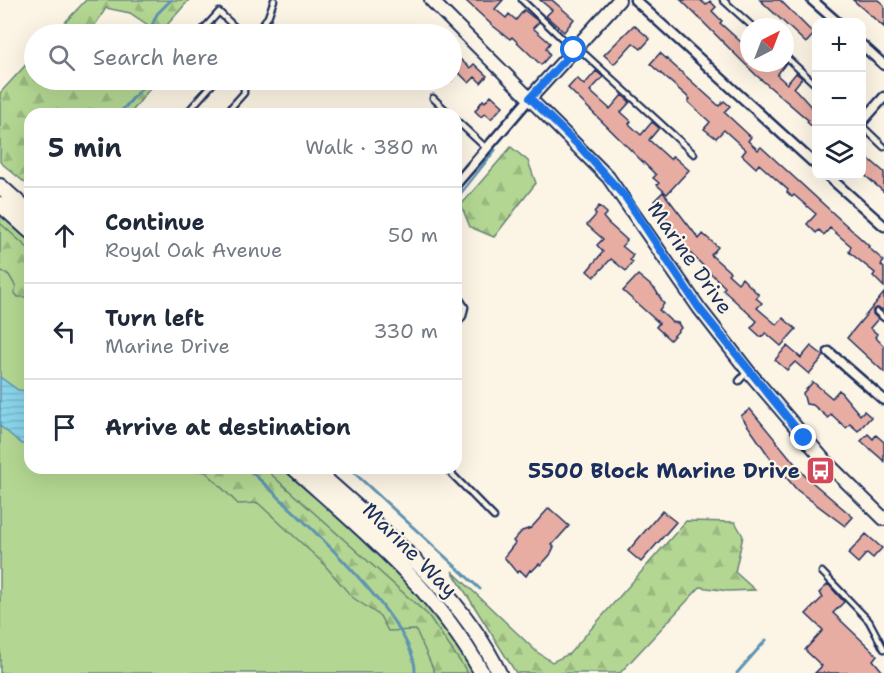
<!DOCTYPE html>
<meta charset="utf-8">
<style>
body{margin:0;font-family:"Shantell Sans",sans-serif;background:#f2f2f3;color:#1f2937}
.controls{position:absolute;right:18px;top:18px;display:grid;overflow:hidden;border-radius:12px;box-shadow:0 6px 24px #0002}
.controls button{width:54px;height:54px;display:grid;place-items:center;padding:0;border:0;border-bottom:2px solid #e0e1e3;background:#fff;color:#1f2937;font:30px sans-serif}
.compass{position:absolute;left:740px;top:18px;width:54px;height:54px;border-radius:50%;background:#fff;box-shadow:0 6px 24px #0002;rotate:42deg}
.stop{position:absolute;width:18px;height:18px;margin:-14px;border:4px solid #1a73e8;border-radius:50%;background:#fff}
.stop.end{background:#1a73e8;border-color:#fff;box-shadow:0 2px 6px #0008}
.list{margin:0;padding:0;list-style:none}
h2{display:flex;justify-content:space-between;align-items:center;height:78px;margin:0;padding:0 24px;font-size:26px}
h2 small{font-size:20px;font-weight:400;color:#747a83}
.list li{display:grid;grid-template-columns:39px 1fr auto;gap:18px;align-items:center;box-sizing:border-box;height:96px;padding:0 24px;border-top:2px solid #e0e1e3}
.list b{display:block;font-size:22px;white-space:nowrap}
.list p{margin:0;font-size:20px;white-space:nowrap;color:#747a83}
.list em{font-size:20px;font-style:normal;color:#747a83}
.icon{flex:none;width:33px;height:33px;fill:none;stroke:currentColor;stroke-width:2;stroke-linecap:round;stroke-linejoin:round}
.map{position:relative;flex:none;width:884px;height:673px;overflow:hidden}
.search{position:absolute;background:#fff;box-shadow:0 6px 24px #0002;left:24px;top:24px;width:438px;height:66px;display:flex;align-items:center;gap:15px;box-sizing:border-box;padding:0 21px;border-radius:33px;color:#747a83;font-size:22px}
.panel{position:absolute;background:#fff;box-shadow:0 6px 24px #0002;left:24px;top:108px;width:438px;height:366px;border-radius:18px}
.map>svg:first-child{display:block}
</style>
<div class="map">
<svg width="884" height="673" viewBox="0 0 884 673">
<defs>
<pattern id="forest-firs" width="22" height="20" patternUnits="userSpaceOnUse" patternTransform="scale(1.5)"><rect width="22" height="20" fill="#b3d792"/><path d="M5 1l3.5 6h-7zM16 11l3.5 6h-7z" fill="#99b980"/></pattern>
<pattern id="water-rules" width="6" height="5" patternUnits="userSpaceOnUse" patternTransform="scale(1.5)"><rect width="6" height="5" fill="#8ad5ea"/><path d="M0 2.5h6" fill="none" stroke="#76b7cb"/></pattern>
</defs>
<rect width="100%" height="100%" fill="#fcf5e5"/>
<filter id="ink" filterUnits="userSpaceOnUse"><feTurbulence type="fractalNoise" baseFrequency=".0167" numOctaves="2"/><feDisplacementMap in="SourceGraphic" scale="12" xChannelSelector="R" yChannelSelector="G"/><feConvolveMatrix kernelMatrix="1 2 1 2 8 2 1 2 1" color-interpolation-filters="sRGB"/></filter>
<g filter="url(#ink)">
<path fill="#b3d792" stroke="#678378" stroke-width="1.5" d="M0,214L30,241V468H283C350,530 431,590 474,673H0Z"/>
<path fill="url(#forest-firs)" stroke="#678378" stroke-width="1.5" d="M86,0H189L160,33L130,13L106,8L89,34H54Z
M34,56V80H137L155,82L130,114H30V187L0,162V93Z
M511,147L528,161L536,183L494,237L470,227L461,205Z
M0,223L30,250V297H18L14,292L16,287L9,275L0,270Z
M185,468H264L428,615L468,673H435L416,630L388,631L380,616L352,597L322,562L258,503L238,504L206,472Z
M686,521L735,522L743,536L735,572L755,590L728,591L700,587L620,673H516L452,571L537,652L552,662L569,654Z"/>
<path fill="url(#water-rules)" stroke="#5e93b2" stroke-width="1.5" d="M0,377L18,390L30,391V444H22L0,426Z"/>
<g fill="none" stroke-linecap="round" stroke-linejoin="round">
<path stroke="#5e93b2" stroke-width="3" d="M148,34L157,14L171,0
M119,114L149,80
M456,199L495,150
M247,468C286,504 418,621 415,673
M349,468L480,589
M737,673L766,640"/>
</g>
<path fill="#e7ada3" stroke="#1b2f5e" stroke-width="1.5" d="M465,0H503L495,9L506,18L509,14L516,20L524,10L539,22L533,28L550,43L546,48L550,55L541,65L512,37L510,39L493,26Z
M540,0H552L574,19L564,32L546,16L552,10Z
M681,0H700L706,5L710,1L716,7L712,11L722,21L720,23L741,42L749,33V63H765L769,67L773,63H786L777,75L787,84L796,73L802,78L794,88L816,112V130L807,122L808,120L756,75Z
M760,0H780L814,34L806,43Z
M853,0H878L884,5V27Z
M634,25L650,39L641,49L633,43L614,64L604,55Z
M452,52L470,68L474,64L487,76L481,83L475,77L469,83L458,72L452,80Z
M660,53L719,106L724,101L730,106L724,112L751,137L748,141L758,150L761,147L869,246L868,247L884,261L881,265L884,268V287L873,276L875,273L849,252L851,246L830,228L824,235L819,230L816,233L807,224L816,214L794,195L792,197L787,192L788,190L759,164L756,168L742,155L746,150L724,130L716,138L704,129L710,122L688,102L690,99L650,64Z
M596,71L603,77L590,91L610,109L622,95L630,102L621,112L631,121L629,124L641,135L652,122L659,128L649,140L670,159L673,156L689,170L667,194L657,185L659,183L653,178L656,175L568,88L577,78L584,85Z
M491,95L503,106L491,119L485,113L481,117L475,111L483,100L485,102Z
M861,152L884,172V192L861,172Z
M663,192L699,239L703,234L718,247L711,255L730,272L728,274L738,283L742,278L759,295L756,298L762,303L757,308L777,325L783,318L796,329L781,346L766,333L761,337L751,328L757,321L723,290L725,287L688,251L664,215V210L654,201Z
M599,206L607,213L603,217L608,223L627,240L622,246L633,255L630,260L633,262L626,271L611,259L594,277L587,271L603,252L597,245L603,239L587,225L596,215L594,212Z
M638,275L655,289L664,304L659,310L672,322L678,323L681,328L670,340L656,327L659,323L623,291Z
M884,293V310L877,308L873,310V314L878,319L870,328L877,334L875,337L884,346V372L847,338Z
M787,346L801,358L811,346L824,356L809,374L795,362L787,370L775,360Z
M813,382L832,398L839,390L860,415L864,411L871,417L858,431L850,424L846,428L831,414L828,418L813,405L806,404L803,393Z
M750,409L805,476L853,517L845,526L797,490L773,462L741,416Z
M868,434L873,439L876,435L884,442V461L861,441Z
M549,508L569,526L552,545L554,547L550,555L541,565L539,564L532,571L530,570L526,576L520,570L517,573L504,557L515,543L513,541L522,531L531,528Z
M662,511L676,522L641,562L628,551Z
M866,534L882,548L873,558L867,553L858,563L848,554Z
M828,584L844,602L833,613L877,655L873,660L884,673H815L822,666L805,650L823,630L806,614L823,597L819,593Z"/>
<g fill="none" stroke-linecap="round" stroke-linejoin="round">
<defs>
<path id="lane" d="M522,0L572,48
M723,0L753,27
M199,34L219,12L242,34
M254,34L268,17L274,0
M577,47L694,154
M785,56L816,85
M433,98L450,114
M186,114L216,80
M225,114L244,93V80
M456,120L486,148
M862,126L884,147
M456,293L465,307L463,316L456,326
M877,312L884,318
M739,381L747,372
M446,468L494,517
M822,572L869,621L884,649"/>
<path id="street" d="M635,0L816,165
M812,0L837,22
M862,45L884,65
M862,122L884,97
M828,176L884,226
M456,184L530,98
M829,352L884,400"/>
<path id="secondary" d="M431,0L608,177L699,308L748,371L824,460L884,519
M530,98L619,0"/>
<path id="primary" d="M0,186L30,213
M0,204L30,231
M294,468C366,533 434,587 482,673
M313,468C380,529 459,589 499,673"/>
</defs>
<use href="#lane" stroke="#1b2f5e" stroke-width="9"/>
<use href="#street" stroke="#1b2f5e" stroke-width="13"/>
<use href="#secondary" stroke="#1b2f5e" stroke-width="16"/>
<use href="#primary" stroke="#1b2f5e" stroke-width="18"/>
<use href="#lane" stroke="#fcf5e5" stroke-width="4.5"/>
<use href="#street" stroke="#fcf5e5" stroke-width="8"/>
<use href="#secondary" stroke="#fcf5e5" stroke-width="12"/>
<use href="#primary" stroke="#fcf5e5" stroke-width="14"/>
</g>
</g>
<g fill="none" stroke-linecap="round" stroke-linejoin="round" filter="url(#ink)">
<path stroke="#1a73e8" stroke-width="8" d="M574,50L530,98L581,148L626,198L699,308L804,438"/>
</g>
<defs>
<symbol id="bus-square" viewBox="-11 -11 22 22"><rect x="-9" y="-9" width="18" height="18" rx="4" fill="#d1495b" stroke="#fcf5e5"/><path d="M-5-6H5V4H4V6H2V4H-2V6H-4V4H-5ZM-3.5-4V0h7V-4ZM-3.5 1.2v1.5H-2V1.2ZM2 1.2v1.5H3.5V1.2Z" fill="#fff"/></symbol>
</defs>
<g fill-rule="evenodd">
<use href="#bus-square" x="804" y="454" width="33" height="33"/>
</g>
<g text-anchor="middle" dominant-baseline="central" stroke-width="4.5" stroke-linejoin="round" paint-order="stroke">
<g font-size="21" fill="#1b2f5e" stroke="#fcf5e5">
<text transform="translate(690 258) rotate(55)">Marine Drive</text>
<text transform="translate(410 550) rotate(45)">Marine Way</text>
</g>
<g font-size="21" font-weight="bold" fill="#1b2f5e" stroke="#fcf5e5" text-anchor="end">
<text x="800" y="471">5500 Block Marine Drive</text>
</g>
</g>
</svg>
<div class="controls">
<button>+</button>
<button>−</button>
<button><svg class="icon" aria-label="layers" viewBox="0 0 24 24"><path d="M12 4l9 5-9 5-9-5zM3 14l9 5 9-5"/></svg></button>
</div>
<svg class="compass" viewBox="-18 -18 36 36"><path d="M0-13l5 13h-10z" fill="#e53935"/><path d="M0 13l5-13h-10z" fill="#747a83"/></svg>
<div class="stop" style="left:574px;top:50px"></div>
<div class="stop end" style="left:804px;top:438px"></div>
<div class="search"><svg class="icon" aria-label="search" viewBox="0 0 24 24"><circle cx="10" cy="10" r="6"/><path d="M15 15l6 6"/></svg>Search here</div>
<section class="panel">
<h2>5 min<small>Walk · 380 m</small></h2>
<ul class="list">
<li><svg class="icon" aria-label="ahead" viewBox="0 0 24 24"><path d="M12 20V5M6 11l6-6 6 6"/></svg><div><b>Continue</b><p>Royal Oak Avenue</p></div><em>50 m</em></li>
<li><svg class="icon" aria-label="left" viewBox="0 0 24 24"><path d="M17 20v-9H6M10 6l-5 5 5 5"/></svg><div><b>Turn left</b><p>Marine Drive</p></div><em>330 m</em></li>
<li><svg class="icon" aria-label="arrive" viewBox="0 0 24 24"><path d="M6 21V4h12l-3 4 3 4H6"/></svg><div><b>Arrive at destination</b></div></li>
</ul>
</section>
</div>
